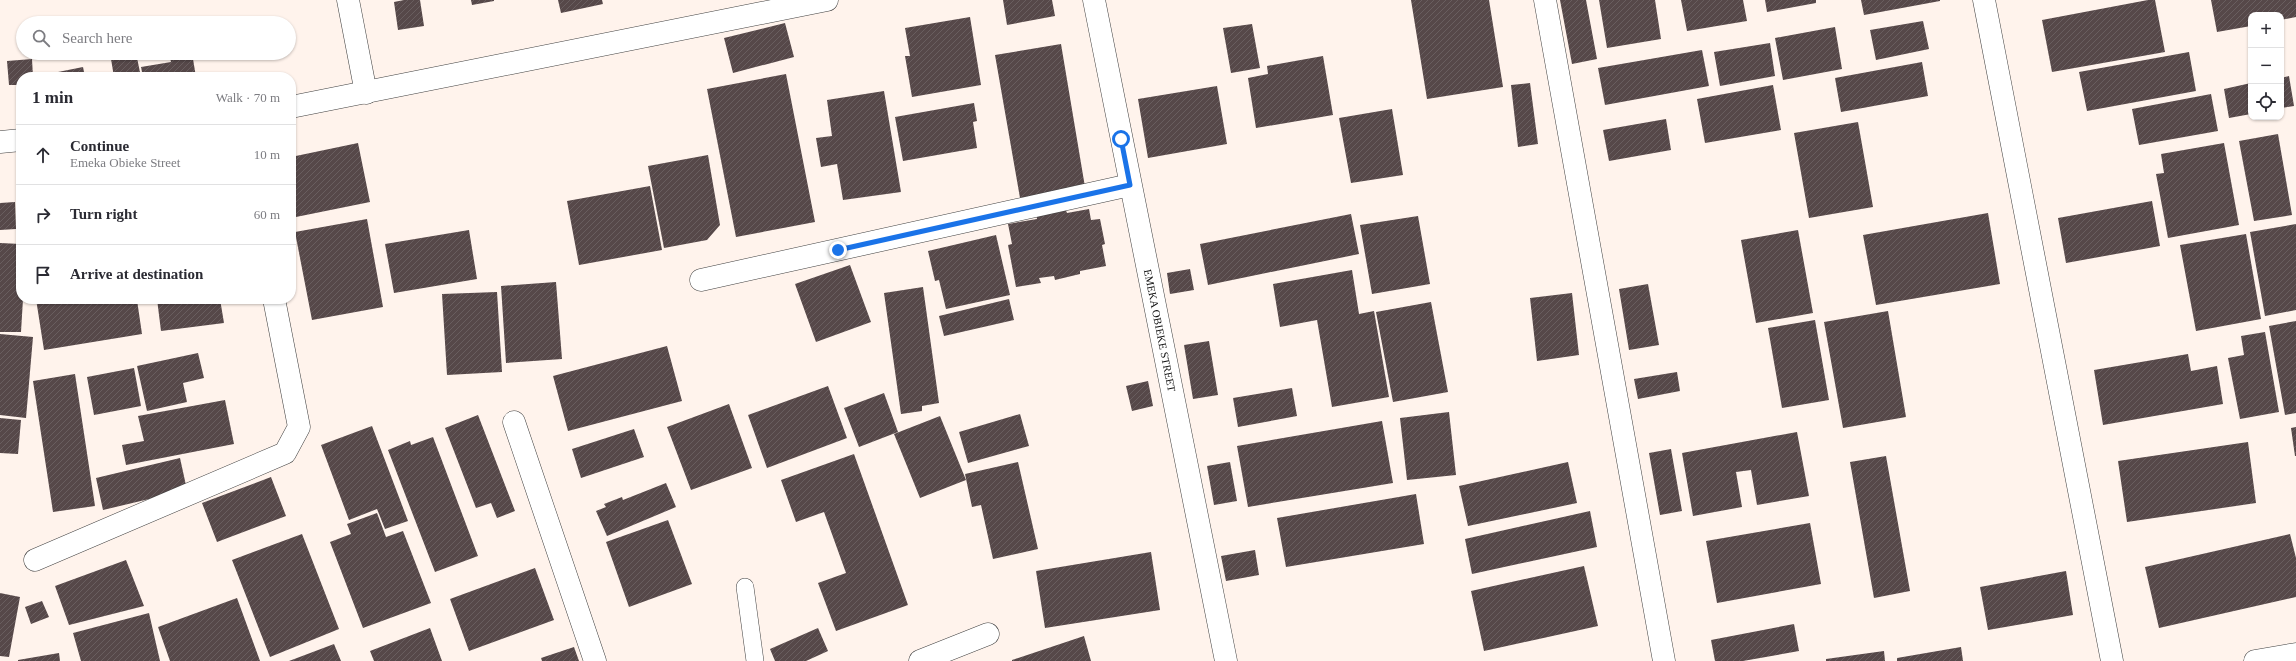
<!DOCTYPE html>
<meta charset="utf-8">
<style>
body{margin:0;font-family:Georgia,serif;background:#f2f2f3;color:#2b2b33}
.controls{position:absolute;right:12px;top:12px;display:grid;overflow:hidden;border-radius:8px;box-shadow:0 1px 3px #0004}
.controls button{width:36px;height:36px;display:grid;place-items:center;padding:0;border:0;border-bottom:1px solid #e1e1e2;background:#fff;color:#2b2b33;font:20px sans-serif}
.stop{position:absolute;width:12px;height:12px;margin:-9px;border:3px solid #1a73e8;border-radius:50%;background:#fff}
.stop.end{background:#1a73e8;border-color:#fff;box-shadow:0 1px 4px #0008}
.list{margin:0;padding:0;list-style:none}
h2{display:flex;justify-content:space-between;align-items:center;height:52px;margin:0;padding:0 16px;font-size:17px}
h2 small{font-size:13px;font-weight:400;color:#7c7c81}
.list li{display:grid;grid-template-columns:26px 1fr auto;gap:12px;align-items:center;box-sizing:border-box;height:60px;padding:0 16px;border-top:1px solid #e1e1e2}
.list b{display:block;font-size:15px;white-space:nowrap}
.list p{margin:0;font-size:13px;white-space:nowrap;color:#7c7c81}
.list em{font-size:13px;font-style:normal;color:#7c7c81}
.icon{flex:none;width:22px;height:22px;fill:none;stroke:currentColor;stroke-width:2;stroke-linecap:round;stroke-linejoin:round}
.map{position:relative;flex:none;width:2296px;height:661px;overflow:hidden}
.search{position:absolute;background:#fff;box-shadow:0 1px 3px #0004;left:16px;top:16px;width:280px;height:44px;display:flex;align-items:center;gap:10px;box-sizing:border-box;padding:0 14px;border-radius:22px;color:#7c7c81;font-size:15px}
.panel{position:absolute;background:#fff;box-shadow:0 1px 3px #0004;left:16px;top:72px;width:280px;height:232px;border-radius:16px}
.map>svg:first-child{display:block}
</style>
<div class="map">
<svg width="2296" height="661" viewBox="0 0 2296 661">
<defs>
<pattern id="building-hatch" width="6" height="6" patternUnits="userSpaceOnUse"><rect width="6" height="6" fill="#564849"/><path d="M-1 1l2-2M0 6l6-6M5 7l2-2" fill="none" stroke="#695e5f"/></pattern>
</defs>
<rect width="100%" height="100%" fill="#fff3ec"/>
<path fill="url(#building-hatch)" d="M404,0H420L424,26L398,30L394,2Z
M471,0H494V1L472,5Z
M558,0H602L603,4L561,13Z
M1003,0H1052L1055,16L1007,25Z
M1411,0H1489L1503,87L1427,99Z
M1560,0H1586L1597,59L1572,64Z
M1599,0H1655L1661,39L1607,48Z
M1681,0H1743L1747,21L1687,31Z
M1765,0H1816V3L1767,12Z
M1861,0H1940V1L1864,15Z
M2148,0H2155L2165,52L2052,72L2042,20Z
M2211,0H2296V17L2281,20V15H2251V26L2217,32Z
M970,17L981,85L912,97L905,56H910L905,28Z
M1923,21L1929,49L1876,60L1870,30Z
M785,23L794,57L733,73L724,38Z
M1252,24L1260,68L1231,73L1223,28Z
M1835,27L1842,69L1783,80L1775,38Z
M1770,43L1775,76L1720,86L1714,52Z
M1061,44L1085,187L1020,198L995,55Z
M1702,50L1709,86L1605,105L1598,68Z
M2189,52L2196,91L2087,111L2079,72Z
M110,53H136L141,77H114Z
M169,53H192L196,77H143L141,67L171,62Z
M1323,56L1333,115L1256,128L1248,78L1268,74L1267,66Z
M32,59L33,77H21V85H9L7,61Z
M1922,62L1928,96L1841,112L1835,78Z
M83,67L85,77H43V75Z
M786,74L815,222L736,237L707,89Z
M2289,76L2294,106L2281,108V78Z
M1530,83L1538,144L1518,147L1511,85Z
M2251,83V114L2229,118L2224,89Z
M1773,85L1781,130L1705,143L1697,99Z
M1217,86L1227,144L1148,158L1138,99Z
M884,91L901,192L843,200L837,164L821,167L816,138L832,136L827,100Z
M2211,94L2218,131L2139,145L2132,109Z
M974,103L977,121L973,122L977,148L903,161L895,117Z
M1392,109L1403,175L1351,183L1339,118Z
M1666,119L1671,150L1609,161L1603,130Z
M1858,122L1873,207L1809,218L1794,133Z
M2278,134L2292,215L2254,221L2239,141Z
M358,143L370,202L291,218V157Z
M2224,143L2239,225L2168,238L2156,174L2164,173L2161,154Z
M708,155L720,225L707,240L664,248L648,166Z
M650,186L662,250L579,265L567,201Z
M2152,201L2160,246L2066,263L2058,218Z
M15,202L16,229L0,230V203Z
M1065,208L1067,213L1089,209L1091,220L1100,219L1105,244L1102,245L1106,266L1080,271V274L1055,280L1054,276L1039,278L1041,283L1016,287L1008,245L1012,244L1008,224L1037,219L1036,213Z
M1988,213L2000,284L1876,305L1863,235Z
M1351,214L1359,254L1208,285L1200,244Z
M1418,216L1430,284L1372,294L1360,225Z
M367,219L383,307L312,320L295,232Z
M2296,224V310L2265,316L2250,232Z
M469,230L477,279L394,293L385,244Z
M1798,230L1813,313L1756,323L1741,240Z
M2246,234L2261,319L2196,331L2180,245Z
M996,235L1010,295L946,309L939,280L935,281L928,251Z
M0,243L21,244V299H23L21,332H0Z
M850,265L871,322L816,342L795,284Z
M1190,269L1194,290L1170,294L1167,273Z
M1352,270L1359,314L1374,311L1389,397L1332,407L1317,320L1280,327L1273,284Z
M556,282L562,359L506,363L501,286Z
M1648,284L1659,345L1629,350L1619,289Z
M923,287L939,403L922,406V411L901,414L884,293Z
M497,292L502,372L447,375L442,294Z
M1572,293L1579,355L1537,361L1530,298Z
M36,299H118V303L137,300L142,334L44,350Z
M157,299H220L224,323L161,331Z
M1009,299L1014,320L944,336L939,316Z
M1431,302L1448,392L1393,402L1376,312Z
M1888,311L1906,417L1843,428L1824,322Z
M1815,320L1829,400L1782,408L1768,328Z
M2296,321V413L2285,415L2269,326Z
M2265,332L2279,412L2240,419L2228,358L2244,355L2241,336Z
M0,334L33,337L26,418L0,415Z
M1209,341L1218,395L1193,399L1184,345Z
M667,346L682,401L568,431L553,376Z
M198,353L204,378L183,383L187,402L147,411L137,366Z
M2188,354L2191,371L2217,366L2223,404L2103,425L2094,370Z
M134,368L141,406L94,415L87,377Z
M1677,372L1680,391L1638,399L1634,379Z
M75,374L95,506L53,512L33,381Z
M1148,381L1153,406L1132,411L1126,386Z
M828,386L847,438L767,468L748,415Z
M1292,388L1297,416L1238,427L1233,398Z
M884,393L898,432L859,447L844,408Z
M225,400L234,444L126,465L122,445L144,441L138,416Z
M729,404L752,468L691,490L667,427Z
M1449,412L1456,475L1407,480L1400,418Z
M1020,414L1029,446L968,463L959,432Z
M478,415L515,511L497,518L491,503L476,508L445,428Z
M940,416L966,480L920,498L894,434Z
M0,418L21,420L18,454L0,453Z
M1382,421L1393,483L1248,507L1237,446Z
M372,426L408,521L385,529L377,509L349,520L321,445Z
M2296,427V456H2295L2291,428Z
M634,429L644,457L581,478L572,449Z
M1797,432L1809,496L1757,505L1751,470L1736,472L1742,507L1693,516L1682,453Z
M433,437L478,556L435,572L388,450L410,441L411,445Z
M2248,442L2256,503L2127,522L2118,461Z
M1671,449L1682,511L1660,515L1649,453Z
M854,454L908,605L836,631L818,583L846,573L824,512L796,522L781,480Z
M1886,456L1910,591L1874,598L1850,462Z
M180,458L187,490L103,510L96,478Z
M1018,462L1038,549L993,559L981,505L972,507L965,474Z
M1230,462L1237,501L1214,505L1207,466Z
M1568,462L1577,503L1468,526L1459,486Z
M271,477L286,516L217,542L202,503Z
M666,483L676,507L607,536L596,511L606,507L604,504L622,497L623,500Z
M1416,494L1424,544L1286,567L1277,518Z
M1590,511L1597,547L1472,574L1465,539Z
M377,513L386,537L403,531L431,603L363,628L330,542L351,534L347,524Z
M668,520L692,584L629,607L606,542Z
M1810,523L1821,584L1717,603L1706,541Z
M302,534L339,629L270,657L232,560Z
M2290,534L2296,558V597L2159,628L2145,567Z
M1255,550L1259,575L1226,581L1221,556Z
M1151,552L1160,610L1045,628L1036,571Z
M126,560L144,606L69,625L55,586Z
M1584,566L1598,626L1484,651L1471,591Z
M535,568L554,620L469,651L450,599Z
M2066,571L2073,615L1988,630L1980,587Z
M0,593L20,597L9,657L0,656Z
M237,598L260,661H170L158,627Z
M42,601L49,617L31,624L25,607Z
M149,613L160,661H81L73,633Z
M1794,624L1799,651L1743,661H1715L1711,640Z
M430,628L442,661H374L370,651Z
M818,628L828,651L806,661H775L770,649Z
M1084,636L1091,661H1012V660Z
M334,644L341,661H289Z
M574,647L579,661H542L541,658Z
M1961,647L1963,661H1897V658Z
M1884,651L1885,661H1826V659Z
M59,653L60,661H18V660Z"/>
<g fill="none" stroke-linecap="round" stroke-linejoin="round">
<defs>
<path id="lane" d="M745,587L755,661"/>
<g id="street">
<path d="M348,0L366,93"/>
<path id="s1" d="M1094,0L1226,661"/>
<path d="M1545,0L1664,661"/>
<path d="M1984,0L2112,661"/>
<path d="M291,107L827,0"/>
<path d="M0,142L21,140"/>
<path d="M701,280L1130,185"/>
<path d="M514,422L595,661"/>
<path d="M35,560L285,453L299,427L274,299"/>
<path d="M920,661L988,634"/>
<path d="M2255,661L2296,654"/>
</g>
</defs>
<use href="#lane" stroke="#404040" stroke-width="18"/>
<use href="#street" stroke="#404040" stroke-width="23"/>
<use href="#lane" stroke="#fff" stroke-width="17"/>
<use href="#street" stroke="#fff" stroke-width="22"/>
</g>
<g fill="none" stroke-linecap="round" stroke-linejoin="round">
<path stroke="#1a73e8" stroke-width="5" d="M838,250L1130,185L1121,139"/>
</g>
<g text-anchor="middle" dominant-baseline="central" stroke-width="4" stroke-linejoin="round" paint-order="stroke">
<g font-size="11" fill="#0d0d0d" stroke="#fff">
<text stroke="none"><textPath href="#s1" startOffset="337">EMEKA OBIEKE STREET</textPath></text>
</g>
</g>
</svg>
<div class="controls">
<button>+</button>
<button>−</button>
<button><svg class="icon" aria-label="locate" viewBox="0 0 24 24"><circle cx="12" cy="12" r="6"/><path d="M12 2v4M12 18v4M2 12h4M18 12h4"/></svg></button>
</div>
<div class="stop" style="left:1121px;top:139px"></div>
<div class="stop end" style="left:838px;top:250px"></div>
<div class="search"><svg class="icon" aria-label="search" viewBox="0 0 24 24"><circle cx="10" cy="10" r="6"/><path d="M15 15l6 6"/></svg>Search here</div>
<section class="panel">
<h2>1 min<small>Walk · 70 m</small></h2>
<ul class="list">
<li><svg class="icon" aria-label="ahead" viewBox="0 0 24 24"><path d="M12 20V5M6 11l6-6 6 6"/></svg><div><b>Continue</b><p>Emeka Obieke Street</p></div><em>10 m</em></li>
<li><svg class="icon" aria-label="right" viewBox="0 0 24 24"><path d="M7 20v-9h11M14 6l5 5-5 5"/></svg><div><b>Turn right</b></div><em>60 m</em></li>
<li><svg class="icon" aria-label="arrive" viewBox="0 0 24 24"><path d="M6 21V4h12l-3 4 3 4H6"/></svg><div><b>Arrive at destination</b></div></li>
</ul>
</section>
</div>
